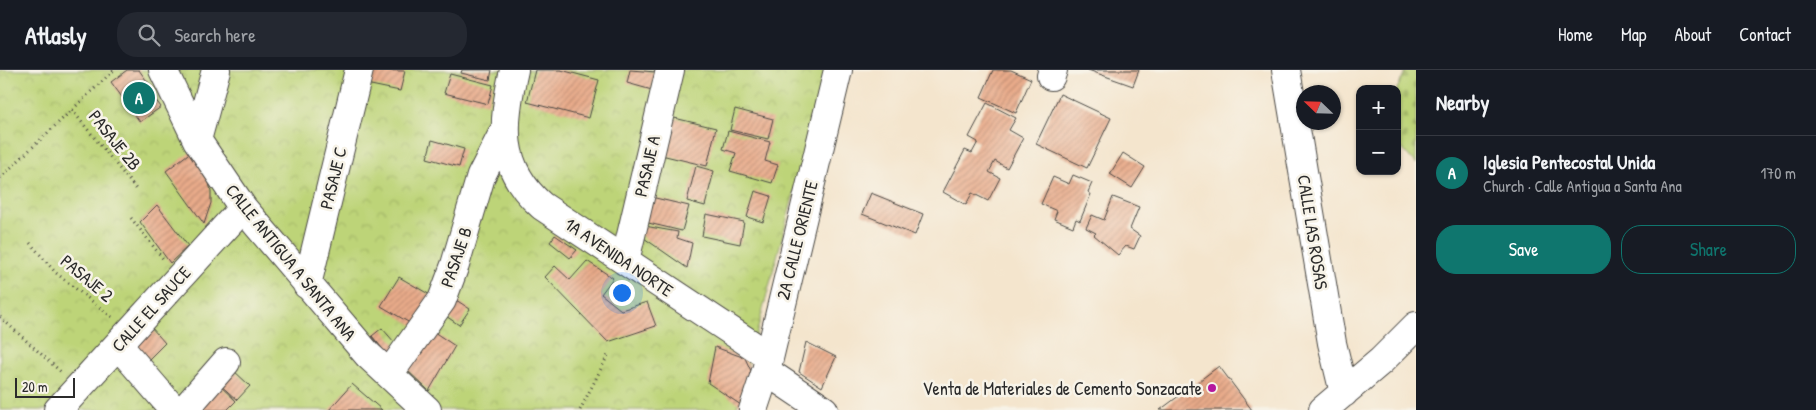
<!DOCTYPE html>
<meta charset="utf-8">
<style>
body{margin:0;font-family:"Patrick Hand",sans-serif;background:#242831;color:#f1f3f6}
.controls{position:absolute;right:15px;top:15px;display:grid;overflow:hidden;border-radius:10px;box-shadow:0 1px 4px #0004}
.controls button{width:45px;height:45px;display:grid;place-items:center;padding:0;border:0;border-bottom:1px solid #363941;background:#171b24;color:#f1f3f6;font:25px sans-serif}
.compass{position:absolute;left:1296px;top:15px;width:45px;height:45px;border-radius:50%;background:#171b24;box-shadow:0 1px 4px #0004;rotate:293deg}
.scale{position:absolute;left:15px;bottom:12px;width:60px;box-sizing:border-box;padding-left:5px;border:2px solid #2b2b2b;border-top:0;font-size:14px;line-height:18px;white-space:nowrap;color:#2b2b2b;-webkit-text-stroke:4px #f7f3e8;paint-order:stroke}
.you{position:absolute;left:621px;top:222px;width:18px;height:18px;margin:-12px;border:4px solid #fff;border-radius:50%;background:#1a73e8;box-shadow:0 0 0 8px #1a73e833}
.badge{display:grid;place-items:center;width:32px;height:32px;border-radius:50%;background:#0f766e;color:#fff;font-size:16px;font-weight:700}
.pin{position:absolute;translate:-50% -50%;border:2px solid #fff;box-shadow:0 1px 5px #0006}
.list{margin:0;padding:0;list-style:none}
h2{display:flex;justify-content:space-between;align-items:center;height:65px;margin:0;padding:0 20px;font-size:21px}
h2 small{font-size:16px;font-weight:400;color:#9ea1a6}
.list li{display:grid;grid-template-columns:32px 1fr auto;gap:15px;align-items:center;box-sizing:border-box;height:75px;padding:0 20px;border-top:1px solid #363941}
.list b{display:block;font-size:19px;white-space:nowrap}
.list p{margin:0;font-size:16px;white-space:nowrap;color:#9ea1a6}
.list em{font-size:16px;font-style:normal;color:#9ea1a6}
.actions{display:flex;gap:10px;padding:15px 20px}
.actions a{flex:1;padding:11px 0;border:1px solid #0f766e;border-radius:20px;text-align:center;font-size:18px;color:#0f766e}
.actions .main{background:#0f766e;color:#fff}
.icon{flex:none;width:28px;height:28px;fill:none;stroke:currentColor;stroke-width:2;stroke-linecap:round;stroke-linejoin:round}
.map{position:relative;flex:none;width:1416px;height:340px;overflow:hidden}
header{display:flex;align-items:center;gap:30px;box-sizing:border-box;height:70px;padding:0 25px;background:#171b24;border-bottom:1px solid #363941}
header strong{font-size:24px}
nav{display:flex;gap:28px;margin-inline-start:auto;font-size:18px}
.search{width:350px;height:45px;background:#242831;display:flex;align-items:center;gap:12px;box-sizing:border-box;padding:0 18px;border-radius:20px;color:#9ea1a6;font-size:19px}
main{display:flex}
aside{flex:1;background:#171b24}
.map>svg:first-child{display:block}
</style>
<header>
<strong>Atlasly</strong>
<div class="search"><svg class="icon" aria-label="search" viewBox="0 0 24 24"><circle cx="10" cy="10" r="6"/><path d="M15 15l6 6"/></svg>Search here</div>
<nav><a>Home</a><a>Map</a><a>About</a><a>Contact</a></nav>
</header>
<main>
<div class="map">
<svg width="1416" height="340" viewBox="0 0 1416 340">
<defs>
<pattern id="cemetery-stones" width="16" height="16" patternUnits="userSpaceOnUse" patternTransform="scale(1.25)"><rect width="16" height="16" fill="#bdd478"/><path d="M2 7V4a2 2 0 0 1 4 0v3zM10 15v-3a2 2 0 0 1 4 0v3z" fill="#a3b668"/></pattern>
<pattern id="park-crowns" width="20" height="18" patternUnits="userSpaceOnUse" patternTransform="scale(1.25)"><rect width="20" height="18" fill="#bdd478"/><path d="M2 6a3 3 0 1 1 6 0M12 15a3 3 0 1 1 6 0" fill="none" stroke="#a3b668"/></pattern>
<pattern id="building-hatch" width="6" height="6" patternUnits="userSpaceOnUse" patternTransform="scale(1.25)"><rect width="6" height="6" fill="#e9ab8a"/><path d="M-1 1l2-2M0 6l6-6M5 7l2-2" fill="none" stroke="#bd8b71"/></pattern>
</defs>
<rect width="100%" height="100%" fill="#f7f3e8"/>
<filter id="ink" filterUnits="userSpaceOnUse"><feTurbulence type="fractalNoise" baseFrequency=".02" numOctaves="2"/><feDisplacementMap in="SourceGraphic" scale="10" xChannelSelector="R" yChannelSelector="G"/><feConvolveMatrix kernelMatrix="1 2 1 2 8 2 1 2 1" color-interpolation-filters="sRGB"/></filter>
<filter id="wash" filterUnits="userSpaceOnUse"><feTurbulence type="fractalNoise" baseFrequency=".0096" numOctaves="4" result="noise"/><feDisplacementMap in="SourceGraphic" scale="20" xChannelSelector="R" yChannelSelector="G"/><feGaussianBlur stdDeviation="1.12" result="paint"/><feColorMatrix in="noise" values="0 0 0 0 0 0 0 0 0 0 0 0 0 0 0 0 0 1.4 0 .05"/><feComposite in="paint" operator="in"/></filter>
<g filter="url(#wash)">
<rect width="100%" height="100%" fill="#f4e5cd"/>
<path fill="url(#cemetery-stones)" stroke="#748052" d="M1406,0H1416V94L1397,73V19Z"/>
<path fill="url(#park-crowns)" stroke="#748052" d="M0,0H827L736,340H0Z"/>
<g id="blocks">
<path fill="url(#building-hatch)" d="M127,0H139L151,17L148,20L161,37L140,52L111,12Z
M369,0L405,1L400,21L366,14Z
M462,0H492L490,10L461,3Z
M535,0H561L599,10L589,48L527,32Z
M630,0L656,2L652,20L627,13Z
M993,0H1011L1031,9L1016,43L981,27Z
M1088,0H1139L1133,16Z
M450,4L493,15L488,34L444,23Z
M1060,24L1111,48L1087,98L1036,74Z
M987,33L1016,48L1009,60L1023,68L1007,98L995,91L989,102L1000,108L988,131L972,123L966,135L943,122L965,80L972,83L978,72L969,67Z
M735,39L773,49L768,69L730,60Z
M666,46L716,58L707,96L657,84Z
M728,61L770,72L765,91L778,95L772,113L730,101L736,83L723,79Z
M432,70L464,79L459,97L427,88Z
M192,81L208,109L211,121V133L204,154L166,101Z
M1123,83L1145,97L1132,118L1110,104Z
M696,96L714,101L705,136L687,131Z
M1073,105L1092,113L1088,122L1091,124L1080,151L1076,149L1073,157L1054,149L1057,141L1041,134L1053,107L1069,114Z
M755,121L771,126L763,152L747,147Z
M871,123L923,144L915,165L862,144Z
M647,126L689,136L682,161L640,151Z
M1113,127L1139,137L1130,159L1140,166L1134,179L1126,176L1118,185L1094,165L1096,163L1086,158L1092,145L1104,150Z
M157,135L188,176L170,193L140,152Z
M706,144L744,152L740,174L702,166Z
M639,155L678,162L677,168L692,173L687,198L641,166Z
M555,165L577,180L570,188L550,172Z
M587,191L613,208L601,224L621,240L647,232L656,256L608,272L545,207L555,196L570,210Z
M399,207L432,226L415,256L381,236Z
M453,228L470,239L459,255L443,244Z
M151,257L165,273L149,289L134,273Z
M382,258L401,280L391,289L372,266Z
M434,262L455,276L429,321L405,298Z
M806,272L836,287L822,317L799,302Z
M715,277L745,288L751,301L741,335L708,313Z
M1219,296L1252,340H1160Z
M231,298L250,316L237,330L218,313Z
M217,313L236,331L227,340H193Z
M352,314L382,340H329Z"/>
</g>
</g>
<g filter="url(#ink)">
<use href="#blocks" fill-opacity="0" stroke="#494743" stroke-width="1"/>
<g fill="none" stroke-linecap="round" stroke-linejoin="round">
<defs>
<path id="minor" d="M163,0L197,70L243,138L368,285L427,340
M514,0C502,53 497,97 542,136L769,286
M1286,0L1332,273L1344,323
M1051,6L1053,0
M197,70L216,0
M625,191L670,0
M307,215L359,0
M118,275L174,340
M766,301L824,340
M389,304L442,230L455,195L481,106L505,59
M58,340L243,138
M184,340L226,292
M1323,340L1381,291L1416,256"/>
<path id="major" d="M753,340L766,301L838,0"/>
</defs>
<use href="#minor" stroke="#494743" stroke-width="30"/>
<use href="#major" stroke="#494743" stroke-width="30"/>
<path stroke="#494743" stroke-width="3" stroke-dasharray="1 4" stroke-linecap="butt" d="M72,40L136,119
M0,108L114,0
M131,148L164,190
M30,173L56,203L112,247
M0,247L61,302
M580,340L608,285"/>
<use href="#minor" stroke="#fff" stroke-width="28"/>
<use href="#major" stroke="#fff" stroke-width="28"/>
</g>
</g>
<circle fill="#b5179e" stroke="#f7f3e8" stroke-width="2" cx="1212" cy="318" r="5"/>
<g text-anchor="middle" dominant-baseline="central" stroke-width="5" stroke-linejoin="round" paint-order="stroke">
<g font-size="18" fill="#2b2b2b" stroke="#f7f3e8">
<text transform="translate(115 70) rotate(51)">PASAJE 2B</text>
<text transform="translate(647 96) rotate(-77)">PASAJE A</text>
<text transform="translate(333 108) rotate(-76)">PASAJE C</text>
<text transform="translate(1313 162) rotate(81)">CALLE LAS ROSAS</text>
<text transform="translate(797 170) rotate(-76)">2A CALLE ORIENTE</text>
<text transform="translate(456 187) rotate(-71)">PASAJE B</text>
<text transform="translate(619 187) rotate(34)">1A AVENIDA NORTE</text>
<text transform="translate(291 192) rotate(51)">CALLE ANTIGUA A SANTA ANA</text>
<text transform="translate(87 208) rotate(40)">PASAJE 2</text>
<text transform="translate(151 239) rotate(-48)">CALLE EL SAUCE</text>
</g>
<g font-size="18" fill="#2b2b2b" stroke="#f7f3e8" text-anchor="end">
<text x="1202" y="318">Venta de Materiales de Cemento Sonzacate</text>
</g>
</g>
</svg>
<div class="controls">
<button>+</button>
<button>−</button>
</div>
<svg class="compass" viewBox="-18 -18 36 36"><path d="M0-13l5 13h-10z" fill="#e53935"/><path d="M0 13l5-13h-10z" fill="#9ea1a6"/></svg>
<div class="scale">20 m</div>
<div class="you"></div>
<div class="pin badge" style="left:139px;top:28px">A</div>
</div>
<aside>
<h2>Nearby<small></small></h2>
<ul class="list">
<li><span class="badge">A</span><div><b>Iglesia Pentecostal Unida</b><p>Church · Calle Antigua a Santa Ana</p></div><em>170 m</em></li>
</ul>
<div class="actions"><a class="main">Save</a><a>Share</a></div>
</aside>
</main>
